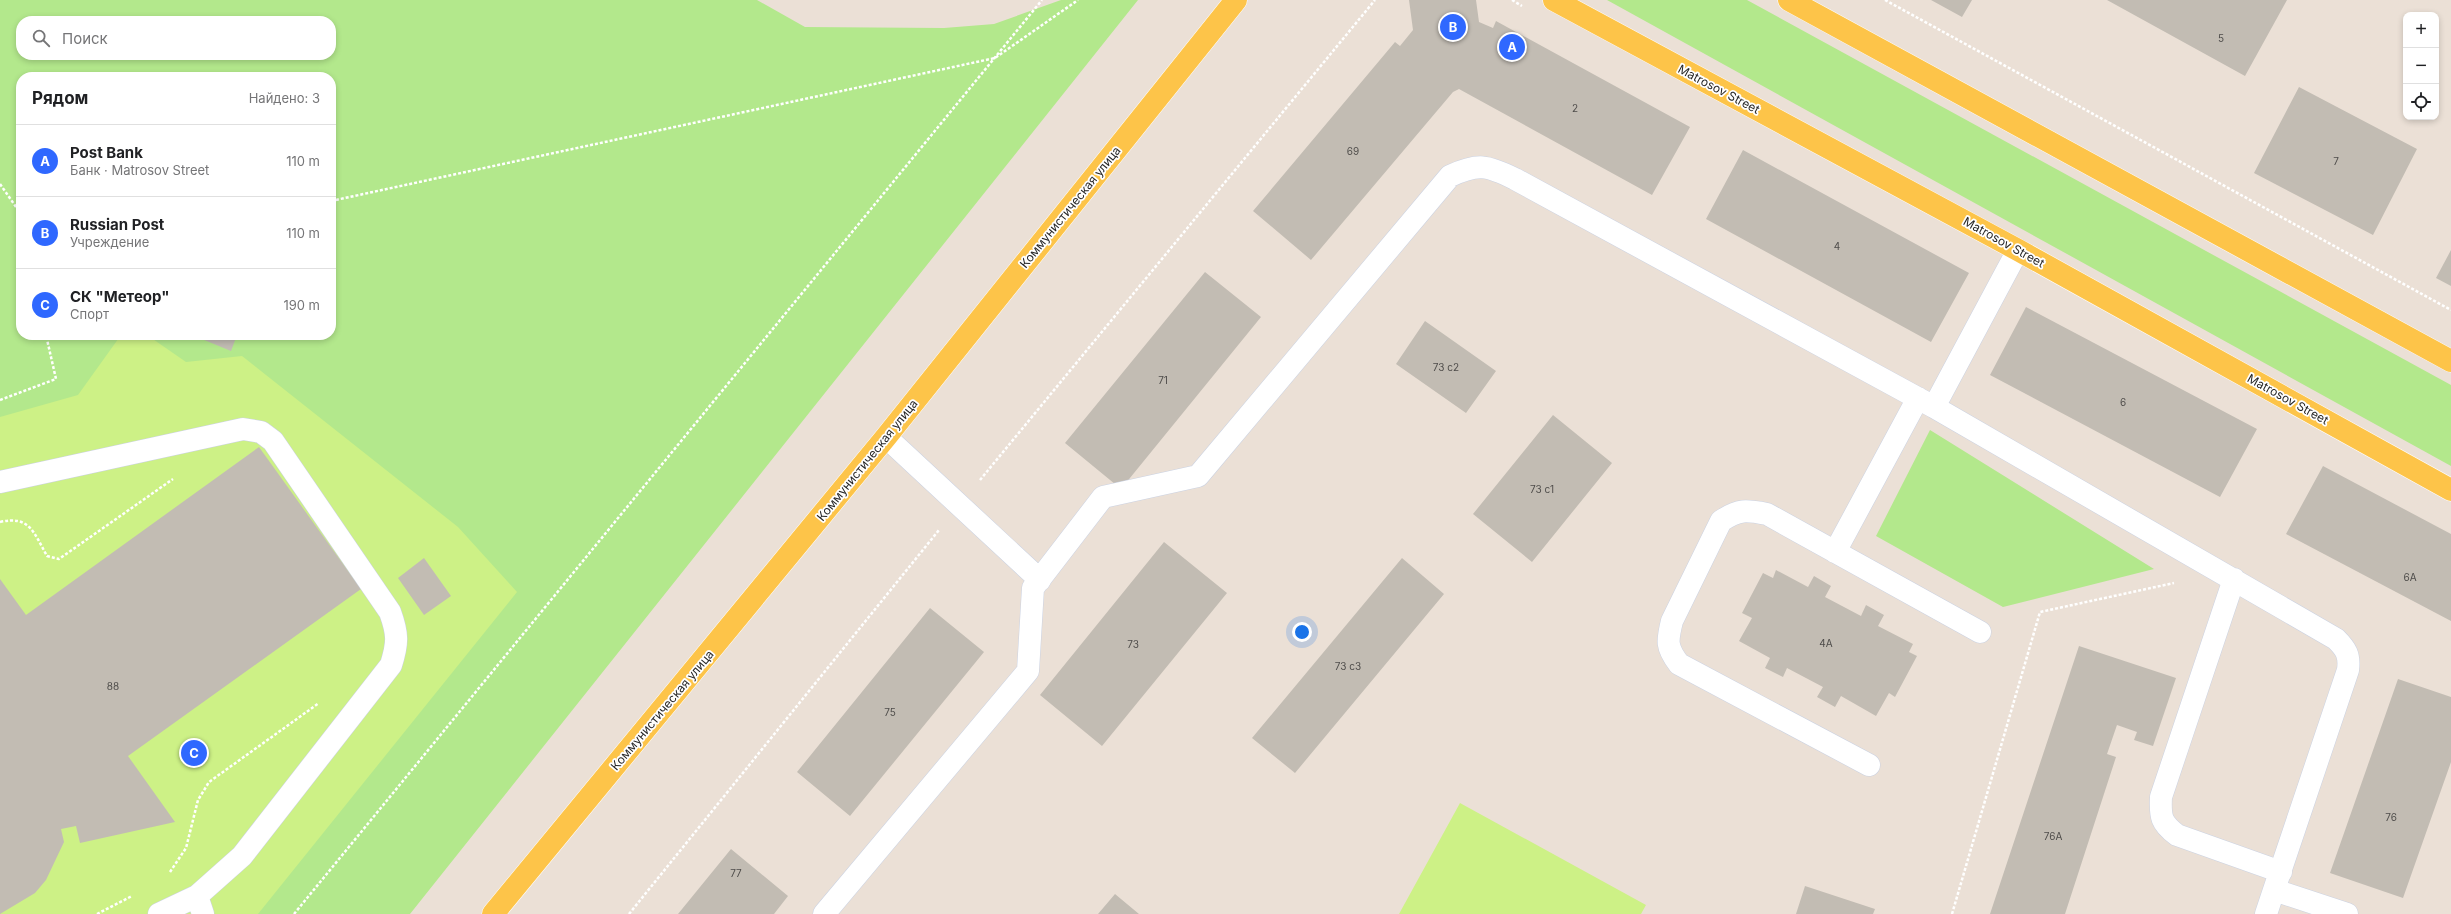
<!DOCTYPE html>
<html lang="ru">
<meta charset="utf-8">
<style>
body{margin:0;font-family:Inter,sans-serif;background:#f6f6f6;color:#202124}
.controls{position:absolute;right:12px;top:12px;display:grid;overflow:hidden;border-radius:8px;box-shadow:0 2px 6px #0003}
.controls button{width:36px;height:36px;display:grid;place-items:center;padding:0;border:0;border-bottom:1px solid #e0e0e0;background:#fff;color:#202124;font:20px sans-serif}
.you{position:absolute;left:1302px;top:632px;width:14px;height:14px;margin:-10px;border:3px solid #fff;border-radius:50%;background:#1a73e8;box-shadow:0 0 0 6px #1a73e833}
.badge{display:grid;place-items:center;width:26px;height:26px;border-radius:50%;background:#2f68ff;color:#fff;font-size:13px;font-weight:700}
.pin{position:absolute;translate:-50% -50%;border:2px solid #fff;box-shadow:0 1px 4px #0006}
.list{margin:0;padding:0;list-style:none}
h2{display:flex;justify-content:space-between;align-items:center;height:52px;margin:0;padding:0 16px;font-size:17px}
h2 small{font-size:13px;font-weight:400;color:#757577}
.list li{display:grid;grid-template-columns:26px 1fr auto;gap:12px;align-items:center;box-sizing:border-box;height:72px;padding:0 16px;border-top:1px solid #e0e0e0}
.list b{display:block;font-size:15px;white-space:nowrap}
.list p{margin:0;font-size:13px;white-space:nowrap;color:#757577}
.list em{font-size:13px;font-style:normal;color:#757577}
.icon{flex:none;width:22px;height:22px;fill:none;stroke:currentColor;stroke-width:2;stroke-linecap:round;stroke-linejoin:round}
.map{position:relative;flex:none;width:2451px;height:914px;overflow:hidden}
.search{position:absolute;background:#fff;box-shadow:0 2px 6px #0003;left:16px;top:16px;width:320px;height:44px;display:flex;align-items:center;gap:10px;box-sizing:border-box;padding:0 14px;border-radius:16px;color:#757577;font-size:15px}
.panel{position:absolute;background:#fff;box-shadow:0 2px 6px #0003;left:16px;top:72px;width:320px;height:268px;border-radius:16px}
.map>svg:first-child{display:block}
</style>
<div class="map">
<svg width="2451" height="914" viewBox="0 0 2451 914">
<rect width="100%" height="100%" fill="#ebe0d6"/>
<path fill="#b3e88c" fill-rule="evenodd" d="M0,0H757L805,27L944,28L994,24L1061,0H1138L410,914H0ZM21,21H331V55H21ZM21,77H331V335H21Z
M1607,0H1747L2451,385V466Z
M1930,430L2154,569L2003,607L1876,536Z"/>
<path fill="#cdf186" d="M121,335H147L186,362L242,356L458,527L517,592L258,914H0V417L78,395Z
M1460,803L1646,905L1641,914H1399Z"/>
<path fill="#c2bcb3" d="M1409,0H1476L1479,22L1493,28L1496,21L1690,127L1652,195L1459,89L1453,92L1311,260L1253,211L1395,42L1400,46L1413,30Z
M1931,0H1972L1962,17Z
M2107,0H2287L2245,76Z
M2299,87L2417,149L2373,235L2254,173Z
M1743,150L1969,273L1931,342L1706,219Z
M2451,250V286L2436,278Z
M1205,272L1261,317L1121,489L1065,443Z
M2026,307L2257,429L2220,497L1990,375Z
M1425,321L1496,371L1466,413L1396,364Z
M192,335H237L231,351Z
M1553,415L1612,463L1532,562L1473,514Z
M259,447L361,589L128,756L175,822L80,843L76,826L61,829L64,842L46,880L35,893L0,914V579L26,615Z
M2323,466L2451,534V621L2286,534Z
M1164,542L1227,593L1102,746L1040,695Z
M424,558L451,596L424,615L398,578Z
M1402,558L1444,594L1295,773L1252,738Z
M1776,570L1808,587L1814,576L1831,586L1825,597L1861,616L1866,605L1884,615L1878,626L1913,644L1909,652L1917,656L1895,697L1889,693L1876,716L1841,696L1835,707L1817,697L1823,687L1787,668L1783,677L1765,668L1770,658L1739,641L1752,618L1742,613L1763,573L1773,578Z
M930,608L984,652L850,816L797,772Z
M2079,646L2176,678L2153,746L2134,740L2137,732L2117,725L2107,754L2116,757L2065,914H1990Z
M2398,679L2451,697V762L2403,898L2330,873Z
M731,849L788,896L774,914H678Z
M1805,886L1875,909L1873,914H1796Z
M1115,894L1139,914H1098Z"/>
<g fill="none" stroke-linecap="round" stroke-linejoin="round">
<defs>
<path id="minor" d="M2018,250L1934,407L2336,639C2346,649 2350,655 2348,670L2274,890L2347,914
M886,437L1040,580
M0,482L243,429L261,432L273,441L390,612C398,634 398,643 391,665L242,856L197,896L159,914
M1835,552L1918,398
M2234,579L2161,797C2160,817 2161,823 2177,835L2281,872
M1869,765L1679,664C1666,647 1667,641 1672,621L1721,521C1739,509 1746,510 1767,514L1980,632
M197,896L203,914
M824,914L1028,671L1033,588L1103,497L1198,476L1450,176C1478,163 1487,165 1515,179L1934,407
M2266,914L2274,890"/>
<path id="major" d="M1554,0L2018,250L2451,490
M1789,0L2451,361
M493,914L886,437L1236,0"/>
</defs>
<use href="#minor" stroke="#cbd2e2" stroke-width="23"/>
<use href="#major" stroke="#fff" stroke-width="23"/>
<path stroke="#fff" stroke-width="2.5" stroke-dasharray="3 2" stroke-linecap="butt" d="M1512,0L1522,6
M1885,0L2451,310
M0,184L21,214
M331,201L995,58L1078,0
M0,400L56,379L46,335
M980,480L1375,0
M0,522C30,515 34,533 47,556L59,559L173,479
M170,872L186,848L198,800L209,782L319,703
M97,914L132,896
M294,914L1042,0
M629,914L939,530
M1952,914L2040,612L2174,583"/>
<use href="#minor" stroke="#fff" stroke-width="22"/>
<use href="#major" stroke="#fdc449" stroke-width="22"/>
</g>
<g text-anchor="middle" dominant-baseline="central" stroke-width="3.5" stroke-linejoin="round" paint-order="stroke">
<g font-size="10" fill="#4e4c4a">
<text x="2221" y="38">5</text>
<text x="1575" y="108">2</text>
<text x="1353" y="151">69</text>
<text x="2336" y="161">7</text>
<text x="1837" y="246">4</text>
<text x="1446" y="367">73 с2</text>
<text x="1163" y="380">71</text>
<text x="2123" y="402">6</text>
<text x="1542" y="489">73 с1</text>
<text x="2410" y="577">6А</text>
<text x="1826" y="643">4А</text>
<text x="1133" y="644">73</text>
<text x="1348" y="666">73 с3</text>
<text x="113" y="686">88</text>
<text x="890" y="712">75</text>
<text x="2391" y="817">76</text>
<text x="2053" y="836">76А</text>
<text x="736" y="873">77</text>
</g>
<g font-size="12" fill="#272727" stroke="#fff">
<text transform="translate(1719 89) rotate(28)">Matrosov Street</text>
<text transform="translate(1070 207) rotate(-51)">Коммунистическая улица</text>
<text transform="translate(2004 242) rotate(29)">Matrosov Street</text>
<text transform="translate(2288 399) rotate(29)">Matrosov Street</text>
<text transform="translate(867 460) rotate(-51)">Коммунистическая улица</text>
<text transform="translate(662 710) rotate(-50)">Коммунистическая улица</text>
</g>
</g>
</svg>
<div class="controls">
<button>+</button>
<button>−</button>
<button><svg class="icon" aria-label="locate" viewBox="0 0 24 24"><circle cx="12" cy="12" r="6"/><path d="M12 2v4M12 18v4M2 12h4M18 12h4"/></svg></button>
</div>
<div class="you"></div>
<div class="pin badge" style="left:1512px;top:47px">A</div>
<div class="pin badge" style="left:1453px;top:27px">B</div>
<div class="pin badge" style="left:194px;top:753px">C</div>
<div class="search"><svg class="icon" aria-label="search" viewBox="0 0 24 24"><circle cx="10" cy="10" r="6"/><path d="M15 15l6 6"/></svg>Поиск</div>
<section class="panel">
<h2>Рядом<small>Найдено: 3</small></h2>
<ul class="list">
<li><span class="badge">A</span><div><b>Post Bank</b><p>Банк · Matrosov Street</p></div><em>110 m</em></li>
<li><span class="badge">B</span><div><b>Russian Post</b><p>Учреждение</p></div><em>110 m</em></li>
<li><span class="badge">C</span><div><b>СК &quot;Метеор&quot;</b><p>Спорт</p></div><em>190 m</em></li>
</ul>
</section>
</div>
